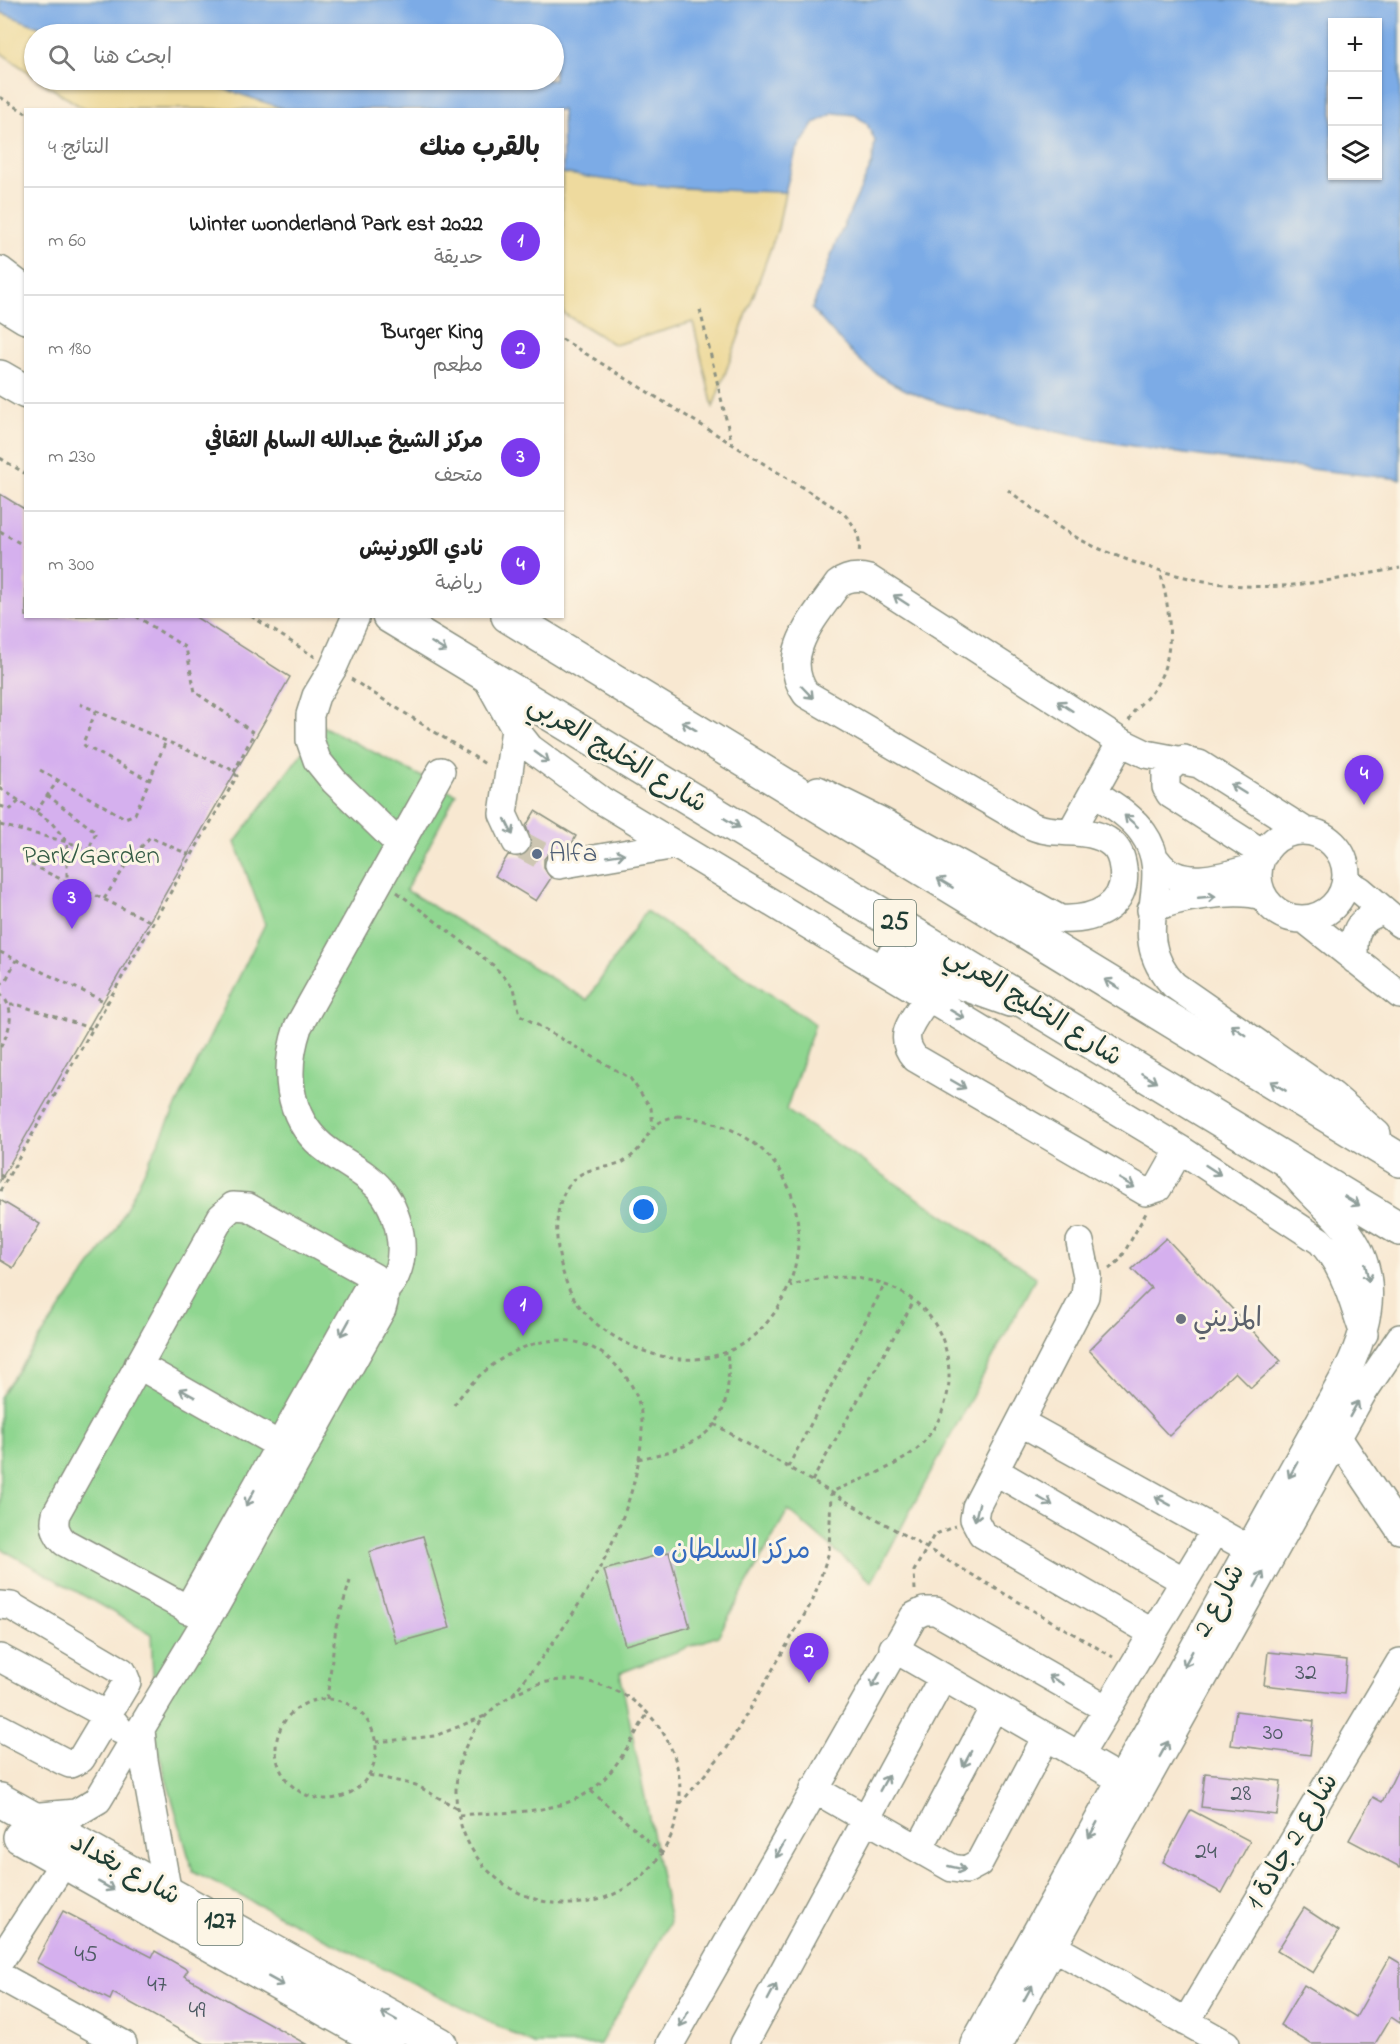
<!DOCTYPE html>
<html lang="ar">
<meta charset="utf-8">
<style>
body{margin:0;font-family:"Indie Flower","Playpen Sans Arabic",sans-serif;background:#f6f6f6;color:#222;direction:rtl}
.controls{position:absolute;right:18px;top:18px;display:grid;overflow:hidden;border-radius:0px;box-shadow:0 2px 4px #0004}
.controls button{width:54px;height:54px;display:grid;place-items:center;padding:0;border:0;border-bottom:2px solid #e0e0e0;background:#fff;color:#222;font:30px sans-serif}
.you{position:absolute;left:644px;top:1210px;width:21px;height:21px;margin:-15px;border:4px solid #fff;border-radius:50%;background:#1a73e8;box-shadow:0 0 0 9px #1a73e833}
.badge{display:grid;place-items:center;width:39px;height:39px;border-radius:50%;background:#7c3aed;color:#fff;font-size:20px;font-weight:700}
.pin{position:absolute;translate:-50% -50px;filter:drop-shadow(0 2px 3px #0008)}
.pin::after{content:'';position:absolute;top:32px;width:21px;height:18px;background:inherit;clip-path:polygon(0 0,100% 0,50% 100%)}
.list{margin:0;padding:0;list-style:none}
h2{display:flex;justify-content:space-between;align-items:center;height:78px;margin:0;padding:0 24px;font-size:26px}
h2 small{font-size:20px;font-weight:400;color:#767676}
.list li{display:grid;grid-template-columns:39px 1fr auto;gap:18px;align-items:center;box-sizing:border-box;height:108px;padding:0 24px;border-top:2px solid #e0e0e0}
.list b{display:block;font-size:22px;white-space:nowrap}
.list p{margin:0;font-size:20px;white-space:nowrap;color:#767676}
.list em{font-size:20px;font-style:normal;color:#767676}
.icon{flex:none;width:33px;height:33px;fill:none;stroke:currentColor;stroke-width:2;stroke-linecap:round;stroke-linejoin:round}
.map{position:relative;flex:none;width:1400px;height:2044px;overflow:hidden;direction:ltr}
.search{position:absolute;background:#fff;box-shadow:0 2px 4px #0004;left:24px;top:24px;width:540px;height:66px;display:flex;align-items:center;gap:15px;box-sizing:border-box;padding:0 21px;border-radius:33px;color:#767676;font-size:22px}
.panel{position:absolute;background:#fff;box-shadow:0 2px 4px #0004;left:24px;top:108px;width:540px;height:510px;border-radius:0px;direction:rtl}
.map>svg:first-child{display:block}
</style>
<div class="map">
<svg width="1400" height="2044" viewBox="0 0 1400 2044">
<rect width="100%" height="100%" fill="#fcf5e5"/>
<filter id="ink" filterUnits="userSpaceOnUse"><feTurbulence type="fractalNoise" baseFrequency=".0167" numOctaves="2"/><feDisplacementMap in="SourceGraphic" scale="12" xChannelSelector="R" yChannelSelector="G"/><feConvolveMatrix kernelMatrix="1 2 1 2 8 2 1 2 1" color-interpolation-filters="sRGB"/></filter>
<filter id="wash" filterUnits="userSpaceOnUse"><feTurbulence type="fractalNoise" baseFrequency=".008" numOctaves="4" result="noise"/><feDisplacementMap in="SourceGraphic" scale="24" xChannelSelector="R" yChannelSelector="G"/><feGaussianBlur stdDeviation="1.35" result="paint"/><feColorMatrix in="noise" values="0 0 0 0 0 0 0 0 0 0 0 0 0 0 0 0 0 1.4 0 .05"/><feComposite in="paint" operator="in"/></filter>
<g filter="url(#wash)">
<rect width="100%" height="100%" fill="#f8e8d1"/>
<path fill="#8fd690" stroke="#578a62" stroke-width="1.5" d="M322,726L456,794L406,890L587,1000L646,911L815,1024L786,1110L1036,1277L872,1582L788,1510L718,1636L620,1673L670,1922L600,2044H534L193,1872L156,1743L151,1634L0,1548V1396L116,1229L265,924L235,842Z"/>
<path fill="#eeda9e" stroke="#868c69" stroke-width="1.5" d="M0,12L58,34H34V76L0,52Z
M39,80H197L285,109H84Z
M562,173L677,188L785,192L778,228L713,407L693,322L615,345L563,313Z"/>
<path fill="#7cabe6" stroke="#4e748d" stroke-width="1.5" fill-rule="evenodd" d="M0,0H1400V479C1275,465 1149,454 1026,425C980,415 933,405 892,383C859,366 836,336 812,309L835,245L872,164L875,141L867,124L855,115L834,113L815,123L796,151L785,192C710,191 636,186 563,173L562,110L285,109L197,80H554V34H58L0,12ZM1332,22H1378V176H1332Z"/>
<g id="blocks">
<path fill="#d5b0ee" d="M0,494L26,510V616H194L290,677L0,1181Z
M535,811L576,836L570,847L549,853L544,859V868L551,878L536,901L495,876L508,855L522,856L529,851L532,843L526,826Z
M0,1200L40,1224L13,1268L0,1260Z
M1166,1238L1281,1361L1251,1388L1235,1372L1169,1436L1089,1350L1151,1288L1132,1269Z
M423,1536L450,1628L396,1643L369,1552Z
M669,1552L690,1627L625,1645L604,1570Z
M1268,1652L1347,1660L1344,1694L1264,1685Z
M1236,1711L1314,1721L1310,1755L1231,1745Z
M1400,1765V1867L1349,1840L1373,1797L1382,1802Z
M1205,1773L1281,1781L1277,1815L1201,1807Z
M1191,1810L1250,1841L1222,1893L1163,1862Z
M1304,1908L1339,1931L1313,1973L1277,1951Z
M63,1911L152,1957L155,1951L188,1970L184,1976L306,2044H205L113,1993L110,2000L36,1962Z
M1390,1957L1400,1963V2023L1391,2017L1375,2044H1311L1280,2025L1304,1985L1356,2017Z"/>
</g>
</g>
<g filter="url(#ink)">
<use href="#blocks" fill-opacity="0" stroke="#8c9282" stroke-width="1.5"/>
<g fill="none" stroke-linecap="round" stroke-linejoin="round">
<path stroke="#cdc6b2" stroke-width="27" stroke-dasharray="27 14" stroke-linecap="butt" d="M516,842L559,865"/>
<defs>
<path id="minor" d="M0,270L26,290
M356,616L333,668L316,696L310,715V740L317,760L334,781L400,845
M485,675L515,729L530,748L601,800L1180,1149L1320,1241C1345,1266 1352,1301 1364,1334
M515,729L503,814L516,842
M1184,759L1176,762L1166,772V787L1170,794L1264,854
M818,790L881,821L1060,919C1093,921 1129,907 1123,868C1122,859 1119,850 1112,844C1090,825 1057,837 1032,826L806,694C778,655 815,617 838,584C847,577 858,576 869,579L1121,742L1146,754L1199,764L1305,831
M1093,792C1110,804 1131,815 1143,833C1179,883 1123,932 1174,985L1332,1095L1377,1134
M1258 875a44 44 0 1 1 88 0a44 44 0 1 1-88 0Z
M1071,832L1121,742
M1157,861C1179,893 1228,875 1259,866
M559,865L676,845
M1346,882L1360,890L1400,924
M1151,910C1174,897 1240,887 1264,897
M1304,919L1400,995
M890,956L923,972L1010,1003
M1355,960C1351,935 1358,918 1384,911
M928,997C915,1018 895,1035 915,1058L1146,1192L1158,1188L1180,1149
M233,1206L248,1207L374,1277C384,1286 387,1296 382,1309L215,1607L205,1614L199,1615L64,1542C56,1534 53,1526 56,1514L221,1217Z
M1080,1242L1087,1276L1085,1296L976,1507L974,1519L982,1534L1153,1633
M384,1291C412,1267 402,1216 381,1190C365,1171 341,1162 322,1146C286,1115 284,1069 298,1027L441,771
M138,1365L279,1445
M1020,1422L1249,1549
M1338,1438L1400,1530
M995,1471L1184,1581
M0,1605L11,1606L123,1672L127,1682L81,1759L70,1764L63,1761L0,1728
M187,1610L374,1277
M893,1648L1137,1789
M0,1658L109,1716L120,1730
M141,1730L144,1760L168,1894
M1079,1756L1215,1530
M814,1789L952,1868L966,1870L979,1863L1046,1737
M29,1817L76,1813L98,1800L211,1612
M919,1849L994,1707
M1039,1939L1226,2044
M0,1961L64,1862
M0,1976L123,2044
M1186,2022L1400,1662
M670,2044L914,1616L924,1611H936L1107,1709
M744,2044L943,1677
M974,2044L1342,1381C1369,1330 1384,1275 1344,1227C1326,1205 1304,1189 1288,1166
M999,2044L1362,1394L1400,1338"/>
<path id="major" d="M0,301L26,317
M0,377L26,392
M389,616L1400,1229
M508,616L1400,1160
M0,1800L440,2044
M20,1837L387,2044"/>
</defs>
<use href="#minor" stroke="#8c9282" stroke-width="30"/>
<use href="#major" stroke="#8c9282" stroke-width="36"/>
<path stroke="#8c9282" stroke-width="3" stroke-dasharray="4.5 4.5" stroke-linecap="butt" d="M0,97L26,113
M700,310L732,444
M562,339L842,512C856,526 861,535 859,555
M0,458L26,474
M1008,490C1037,512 1066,535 1100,549C1156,573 1221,590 1282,586C1322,583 1361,575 1400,568
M0,531L26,547
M136,616L186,648L195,692L254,733L234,772
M251,616L315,657
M351,679L487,765
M96,711L83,743L85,746L149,780
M1129,721C1134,707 1143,703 1152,692C1178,656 1170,611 1160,571
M40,770L125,818L135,814L166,741
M0,788L51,822L67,842V882
M47,795L96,832L89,849
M0,806L11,809L19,801
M36,812L58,780
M0,825L67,842L128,862
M31,865L154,923
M397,892L493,965L514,988L520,1015L630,1078L651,1108L653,1126
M104,899L128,862L150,837L192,856
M0,952L108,1003
M0,985L7,978L16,960
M0,993C16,1009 11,1029 0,1048
M10,1005H19L93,1029
M678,1116C875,1135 806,1410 644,1351C615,1340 586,1321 571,1293C555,1262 545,1193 583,1173C598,1165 615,1170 629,1158C651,1142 645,1121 678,1116Z
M0,1175L7,1179
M0,1191L237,776L229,768L80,704
M1109,1269L1120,1260L1146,1213
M454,1405C492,1350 570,1309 622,1372C636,1388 643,1409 642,1431C637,1526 572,1623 513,1694
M714,1424L1113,1657
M638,1459C707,1445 735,1426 727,1351
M788,1467L885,1284
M812,1481L914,1301
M915,1590L914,1571L934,1535L955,1526
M456 1792a112 112 0 1 1 224 0a112 112 0 1 1-224 0Z
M327,1699L336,1627L350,1581
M276 1749a50 50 0 1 1 100 0a50 50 0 1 1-100 0Z
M376,1742L435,1736L485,1716
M369,1775L416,1785L457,1808
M591,1791L662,1853
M680,1804L727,1748L813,1600L829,1552L831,1492C860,1479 896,1469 920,1446C937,1428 948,1405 949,1380C951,1292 862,1260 790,1286
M459,1815C506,1811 569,1817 604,1779C622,1760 634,1735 648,1713"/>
<use href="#minor" stroke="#fff" stroke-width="27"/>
<use href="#major" stroke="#fff" stroke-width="33"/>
</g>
<defs><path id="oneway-shaft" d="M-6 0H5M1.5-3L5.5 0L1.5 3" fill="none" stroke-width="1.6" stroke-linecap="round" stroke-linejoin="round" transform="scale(1.5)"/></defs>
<g stroke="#8f9e9a">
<use href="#oneway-shaft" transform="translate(901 600) rotate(-147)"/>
<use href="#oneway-shaft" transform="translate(439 647) rotate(32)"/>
<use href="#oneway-shaft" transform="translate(807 692) rotate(46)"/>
<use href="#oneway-shaft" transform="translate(1065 706) rotate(-147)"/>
<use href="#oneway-shaft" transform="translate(689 726) rotate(-149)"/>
<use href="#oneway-shaft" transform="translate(542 757) rotate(36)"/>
<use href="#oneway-shaft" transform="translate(1238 789) rotate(-148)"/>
<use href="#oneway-shaft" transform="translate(1131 821) rotate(-139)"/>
<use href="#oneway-shaft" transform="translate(732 823) rotate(31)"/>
<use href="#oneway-shaft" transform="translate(509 827) rotate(64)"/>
<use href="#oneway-shaft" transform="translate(616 855) rotate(-9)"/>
<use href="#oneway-shaft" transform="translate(945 883) rotate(-149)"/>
<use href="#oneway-shaft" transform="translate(1207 897) rotate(-5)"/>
<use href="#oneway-shaft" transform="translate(1112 984) rotate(-149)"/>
<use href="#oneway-shaft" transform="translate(957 1014) rotate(31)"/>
<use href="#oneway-shaft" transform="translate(1238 1030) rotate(-145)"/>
<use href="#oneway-shaft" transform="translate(1149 1078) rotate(32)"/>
<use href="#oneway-shaft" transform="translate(958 1084) rotate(30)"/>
<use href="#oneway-shaft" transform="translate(1278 1086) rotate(-149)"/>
<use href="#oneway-shaft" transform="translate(1213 1170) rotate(33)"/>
<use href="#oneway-shaft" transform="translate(1127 1183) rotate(30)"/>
<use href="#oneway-shaft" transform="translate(1352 1201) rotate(31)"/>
<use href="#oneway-shaft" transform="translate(1367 1273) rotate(78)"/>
<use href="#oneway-shaft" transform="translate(345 1328) rotate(119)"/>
<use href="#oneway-shaft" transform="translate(187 1393) rotate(-151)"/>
<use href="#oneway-shaft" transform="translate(1354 1409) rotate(-61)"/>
<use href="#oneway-shaft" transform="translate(1293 1470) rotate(119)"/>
<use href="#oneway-shaft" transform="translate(250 1498) rotate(119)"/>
<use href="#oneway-shaft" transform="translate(1045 1501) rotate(30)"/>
<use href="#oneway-shaft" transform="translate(1163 1501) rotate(-151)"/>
<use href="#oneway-shaft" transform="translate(977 1512) rotate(104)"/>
<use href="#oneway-shaft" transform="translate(1259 1579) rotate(-61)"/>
<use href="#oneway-shaft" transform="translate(1188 1659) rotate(119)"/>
<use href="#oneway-shaft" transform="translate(876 1680) rotate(119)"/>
<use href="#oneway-shaft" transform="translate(1056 1680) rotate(-150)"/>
<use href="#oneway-shaft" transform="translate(1164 1749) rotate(-61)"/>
<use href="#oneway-shaft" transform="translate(967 1759) rotate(118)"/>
<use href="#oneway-shaft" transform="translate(884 1783) rotate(-61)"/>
<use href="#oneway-shaft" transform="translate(1093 1830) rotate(119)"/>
<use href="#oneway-shaft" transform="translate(780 1850) rotate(120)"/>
<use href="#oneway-shaft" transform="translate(957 1868) rotate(13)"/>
<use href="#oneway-shaft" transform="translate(106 1886) rotate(29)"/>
<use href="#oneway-shaft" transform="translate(276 1981) rotate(29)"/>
<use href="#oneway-shaft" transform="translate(772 1992) rotate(-62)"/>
<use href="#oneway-shaft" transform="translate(1028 1993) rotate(-61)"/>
<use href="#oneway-shaft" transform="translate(389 2016) rotate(-151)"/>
<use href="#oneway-shaft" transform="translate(684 2019) rotate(120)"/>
</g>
</g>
<circle fill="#5c6f8a" stroke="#fcf5e5" stroke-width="2" cx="537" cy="854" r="6"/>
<circle fill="#6b7280" stroke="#fcf5e5" stroke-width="2" cx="1181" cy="1319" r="6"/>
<circle fill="#3f7fe0" stroke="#fcf5e5" stroke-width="2" cx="659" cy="1551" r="6"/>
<g text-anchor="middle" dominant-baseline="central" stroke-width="6" stroke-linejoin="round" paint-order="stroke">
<g font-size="24" fill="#4c5a62">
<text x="1306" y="1673">32</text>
<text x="1273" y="1733">30</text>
<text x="1241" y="1794">28</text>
<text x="1206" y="1852">24</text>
<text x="86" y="1955">45</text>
<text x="157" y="1985">47</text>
<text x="197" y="2011">49</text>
</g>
<g fill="#fcf5e5" stroke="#617469" stroke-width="1.5">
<rect x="874" y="900" width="42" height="46" rx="4.5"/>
<rect x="197.5" y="1899" width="45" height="46" rx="4.5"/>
</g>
<g font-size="26" font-weight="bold" fill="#1f3d34">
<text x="895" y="923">25</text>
<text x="220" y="1922">127</text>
</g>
<g font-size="27" fill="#1f3d34" stroke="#fcf5e5">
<text transform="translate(617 755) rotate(31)">شارع الخليج العربي</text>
<text transform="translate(1033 1007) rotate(32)">شارع الخليج العربي</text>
<text transform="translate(1220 1601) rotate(-61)">شارع 2</text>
<text transform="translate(1293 1842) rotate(-59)">شارع 2 جادة 1</text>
<text transform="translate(125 1870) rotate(29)">شارع بغداد</text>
</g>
<g font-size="27" fill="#4e5e75" stroke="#fcf5e5" text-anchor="start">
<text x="549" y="854">Alfa</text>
</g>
<g font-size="27" fill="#355c46" stroke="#fcf5e5">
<text x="91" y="856">Park/Garden</text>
</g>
<g font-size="27" fill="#5b616d" stroke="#fcf5e5" text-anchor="start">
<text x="1193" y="1319">المزيني</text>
</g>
<g font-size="27" fill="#366cbe" stroke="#fcf5e5" text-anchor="start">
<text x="671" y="1551">مركز السلطان</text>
</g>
</g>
</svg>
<div class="controls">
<button>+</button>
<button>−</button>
<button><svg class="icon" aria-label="layers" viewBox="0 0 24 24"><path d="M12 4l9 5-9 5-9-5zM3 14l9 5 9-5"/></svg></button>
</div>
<div class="you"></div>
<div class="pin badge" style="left:523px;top:1336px">1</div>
<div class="pin badge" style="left:809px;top:1683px">2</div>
<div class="pin badge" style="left:72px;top:929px">3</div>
<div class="pin badge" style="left:1364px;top:805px">4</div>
<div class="search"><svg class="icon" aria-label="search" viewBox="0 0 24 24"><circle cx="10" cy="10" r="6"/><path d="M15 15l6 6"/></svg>ابحث هنا</div>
<section class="panel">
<h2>بالقرب منك<small>النتائج: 4</small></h2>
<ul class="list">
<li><span class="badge">1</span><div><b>Winter wonderland Park est 2022</b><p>حديقة</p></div><em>60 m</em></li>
<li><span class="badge">2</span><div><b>Burger King</b><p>مطعم</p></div><em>180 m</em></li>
<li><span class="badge">3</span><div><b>مركز الشيخ عبدالله السالم الثقافي</b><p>متحف</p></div><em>230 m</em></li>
<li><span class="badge">4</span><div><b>نادي الكورنيش</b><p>رياضة</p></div><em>300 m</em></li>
</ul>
</section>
</div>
